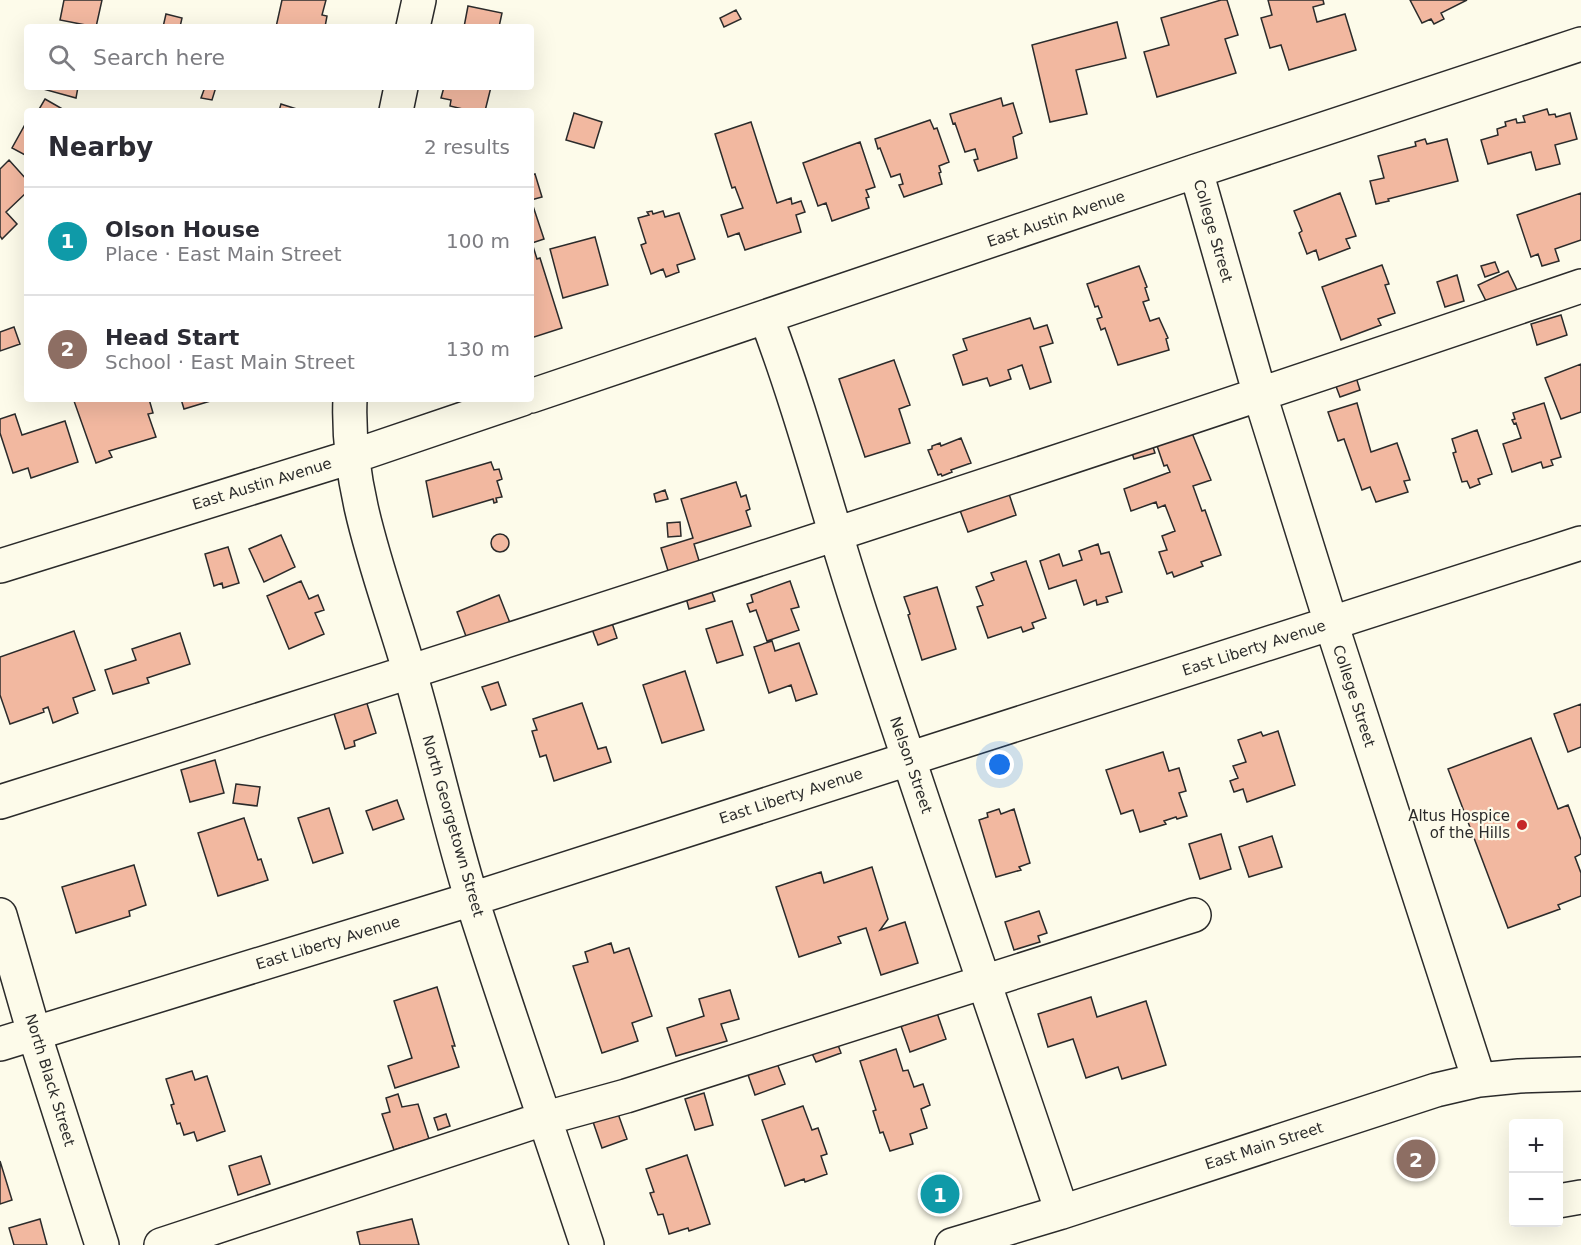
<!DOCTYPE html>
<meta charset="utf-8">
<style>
body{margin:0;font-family:"DejaVu Sans",sans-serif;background:#f2f2f3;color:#2b2b33}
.controls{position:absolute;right:18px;bottom:18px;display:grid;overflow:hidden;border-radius:6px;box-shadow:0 6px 24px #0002}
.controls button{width:54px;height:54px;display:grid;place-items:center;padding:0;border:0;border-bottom:2px solid #e1e1e2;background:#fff;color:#2b2b33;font:30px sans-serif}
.you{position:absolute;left:1000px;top:765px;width:21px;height:21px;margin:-15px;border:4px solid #fff;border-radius:50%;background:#1a73e8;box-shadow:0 0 0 9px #1a73e833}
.badge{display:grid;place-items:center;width:39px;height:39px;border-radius:50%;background:#111827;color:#fff;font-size:20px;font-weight:700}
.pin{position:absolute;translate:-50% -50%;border:3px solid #fff;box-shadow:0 2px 6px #0006}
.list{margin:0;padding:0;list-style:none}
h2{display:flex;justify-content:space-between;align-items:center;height:78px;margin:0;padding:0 24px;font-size:26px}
h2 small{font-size:20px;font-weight:400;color:#7c7c81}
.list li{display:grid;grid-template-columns:39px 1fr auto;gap:18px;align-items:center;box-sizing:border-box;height:108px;padding:0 24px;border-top:2px solid #e1e1e2}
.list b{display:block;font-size:22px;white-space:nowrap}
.list p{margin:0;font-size:20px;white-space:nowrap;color:#7c7c81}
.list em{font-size:20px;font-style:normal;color:#7c7c81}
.icon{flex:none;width:33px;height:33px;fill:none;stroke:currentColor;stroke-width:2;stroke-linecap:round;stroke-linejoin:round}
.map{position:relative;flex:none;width:1581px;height:1245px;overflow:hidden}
.search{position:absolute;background:#fff;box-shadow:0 6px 24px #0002;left:24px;top:24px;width:510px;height:66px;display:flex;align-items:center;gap:15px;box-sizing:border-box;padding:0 21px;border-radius:6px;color:#7c7c81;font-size:22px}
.panel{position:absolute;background:#fff;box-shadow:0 6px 24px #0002;left:24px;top:108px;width:510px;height:294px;border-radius:6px}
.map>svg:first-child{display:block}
</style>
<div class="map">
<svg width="1581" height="1245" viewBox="0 0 1581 1245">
<rect width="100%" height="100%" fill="#fdfbea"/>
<path fill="#f2b8a0" stroke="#2b2b2b" stroke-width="1.5" d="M64,0H102L96,27L60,20Z
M282,0H326L322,15L327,16L325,27H276Z
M1221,0H1227L1238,35L1225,39L1236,73L1157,97L1144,52L1169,45L1161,18Z
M1268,0H1323L1324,4L1313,7L1317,22L1345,14L1356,50L1289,70L1281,45L1270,48L1261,18L1272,15Z
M1410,0H1467L1441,13L1444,19L1434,24L1431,19L1422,23Z
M468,6L502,13L499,27H455L456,25L464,27Z
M736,10L741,19L724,27L720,18Z
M166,14L182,18L180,27H163Z
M1117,22L1126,58L1076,70L1087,114L1050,122L1032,45Z
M43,87H78L76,98L43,89Z
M205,87H216L212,100L201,98Z
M444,87H491L485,111H471L450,106L451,100L441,98Z
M1001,98L1003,106L1013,103L1022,133L1013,137L1017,158L978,171L974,160L978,159L975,149L965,152L955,123L953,124L950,114Z
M45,99L66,111H38Z
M281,104L284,105L303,111H279Z
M1547,109L1549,115L1555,114L1556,117L1570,113L1577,139L1555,145L1560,164L1536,170L1531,152L1488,164L1481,140L1498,135L1497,129L1506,126L1505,122L1516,119L1517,123L1525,122L1523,116Z
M574,113L602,122L594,148L566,140Z
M930,120L934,129L937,128L949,162L939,166L941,172L939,173L942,184L904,197L899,185L903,184L900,174L891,177L880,148L878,149L875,139Z
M27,121V156L12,148Z
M751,122L777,203L791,198L792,204L801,201L805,212L796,215L801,232L745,250L739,233L728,237L721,215L743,208L735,187L732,188L715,134Z
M1425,139L1427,144L1447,139L1458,181L1388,199L1389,201L1376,204L1370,181L1384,178L1378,156L1416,146L1415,142Z
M860,142L875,187L866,190L869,197L866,198L869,208L832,221L826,203L818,206L803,163Z
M9,160L27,180V192L6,212L17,224L2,239L0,236V169Z
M535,174L542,197L531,200V175Z
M1340,193L1356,236L1346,239L1350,248L1319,260L1316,250L1307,254L1299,233L1302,231L1294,211Z
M1581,193V240L1555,249L1559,261L1542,266L1538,254L1531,257L1517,215Z
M531,206H533L544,239L532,243L537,259L540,258L562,328L531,338Z
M652,211L653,214L663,211L665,217L679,213L695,259L677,265L679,272L666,277L663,269L651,274L641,245L646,243L638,218L649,215L647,212Z
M595,237L608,285L563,298L550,249Z
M1495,262L1499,272L1485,277L1481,266Z
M1382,265L1389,284L1385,285L1395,313L1378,319L1381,325L1341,340L1322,287Z
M1139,266L1147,287L1145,288L1149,300L1143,302L1150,321L1159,318L1168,338L1166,339L1169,350L1118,365L1105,328L1101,330L1097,319L1102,317L1098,306L1095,307L1087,284Z
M1508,271L1518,292L1489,307L1478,285Z
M1457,275L1464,301L1445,307L1437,282Z
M1561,315L1567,335L1537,345L1531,324Z
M1030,318L1034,329L1047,325L1053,343L1040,347L1051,382L1030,389L1022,365L1008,370L1011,379L990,386L987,378L963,385L953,355L967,350L963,339Z
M14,327L20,344L0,351V332Z
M894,360L910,405L899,409L910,443L865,457L839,379Z
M1581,364V412L1561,419L1545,378Z
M1355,374L1360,390L1340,397L1334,381Z
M79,399H109V401L116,399H149L153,413L148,414L156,437L109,451L112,457L96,463L74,401Z
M181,399H217L184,409Z
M1357,403L1371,452L1397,443L1410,480L1404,481L1408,492L1376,502L1370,487L1362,490L1344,439L1338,441L1328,412Z
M1544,403L1561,457L1551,460L1553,465L1550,466L1543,468L1541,462L1512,472L1503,444L1521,438L1516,423L1514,424L1512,420L1515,419L1513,413Z
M15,414L22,435L65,421L78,462L31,478L28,468L13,473L0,433V419Z
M1190,428L1211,480L1193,486L1202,511L1205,510L1221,555L1201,562L1203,566L1174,577L1172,572L1167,574L1159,552L1167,550L1162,536L1175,531L1165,505L1158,508L1156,502L1131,511L1124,489L1170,472L1167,465L1164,466L1155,440Z
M1477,430L1492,474L1478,479L1480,484L1470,488L1467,481L1462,482L1453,453L1456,452L1452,439Z
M961,438L971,463L951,470L952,472L942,476L941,474L938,475L928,450L932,449V446L940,443L941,446Z
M1150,438L1155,453L1134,459L1129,444Z
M491,462L494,470L499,469L502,479L497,481L502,497L496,498L497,502L494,503L493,499L433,517L426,481Z
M736,482L741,497L746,495L750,509L746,511L751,526L694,544L700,564L669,574L661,548L693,538L681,499Z
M1007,488L1016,515L968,532L958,505Z
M665,490L668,499L656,502L654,494Z
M680,522L681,536L668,537L667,523Z
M491 543a9 9 0 1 1 18 0a9 9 0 1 1-18 0Z
M281,535L295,567L264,582L249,549Z
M1098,544L1101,554L1109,552L1122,592L1106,597L1108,602L1097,605L1096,600L1084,605L1076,580L1049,589L1040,561L1059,554L1063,566L1082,560L1079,551Z
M228,547L239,583L223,588L222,583L214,586L205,554Z
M1026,561L1046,618L1032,623L1034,628L1023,632L1021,627L988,638L977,607L983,605L976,587L994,580L991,573Z
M301,581L309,599L318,595L324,610L315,613L324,634L289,649L267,596Z
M790,581L799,607L791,609L799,630L767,641L756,610L750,612L747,604L753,602L751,595Z
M710,587L715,601L689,609L685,594Z
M937,587L956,649L922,660L908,615L910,614L904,597Z
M499,595L510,623L467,639L457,612Z
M610,617L617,638L598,645L590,624Z
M732,621L743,655L717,663L706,629Z
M74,631L95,690L73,698L78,713L53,723L48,707L43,709L44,712L10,724L0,695V657Z
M180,633L190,664L147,678L149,683L113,694L105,670L136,660L132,649Z
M772,641L775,651L799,643L817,694L796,701L791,685L769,693L754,647Z
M685,671L704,730L662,743L643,685Z
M498,682L506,705L491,710L482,687Z
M365,697L376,733L354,741L355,746L345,749L332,707Z
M582,703L598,749L606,747L611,762L554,781L546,755L540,757L532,731L537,730L533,719Z
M1581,704V747L1568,752L1554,714Z
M1278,731L1295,785L1247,802L1243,789L1234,792L1230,781L1238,778L1233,766L1246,762L1238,740L1261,732L1263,736Z
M1531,738L1558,809L1568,805L1581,840V854L1575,857L1581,873V896L1558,905L1560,909L1508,928L1448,769Z
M1163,752L1169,771L1179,768L1186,791L1179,793L1187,816L1177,819L1176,817L1164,821L1166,824L1140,832L1133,810L1121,814L1106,770Z
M215,760L224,793L190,802L181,770Z
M236,784L260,787L257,806L233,803Z
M397,800L404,819L373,830L366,811Z
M329,808L343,853L313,863L298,818Z
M999,809L1001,814L1014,809L1030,863L1019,867L1021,870L996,877L979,820L988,817L987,813Z
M244,818L258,860L261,859L268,880L218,896L198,833Z
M1221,834L1231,869L1200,879L1189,844Z
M1272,836L1282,867L1249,877L1239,847Z
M134,865L146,905L129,911L130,916L76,933L62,887Z
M872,867L888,919L880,930L905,922L918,963L881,975L866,928L838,937L841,943L799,957L776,887L821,872L824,883Z
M1039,911L1047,933L1038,936L1040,942L1014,950L1005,922Z
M611,943L614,953L629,948L652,1016L632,1023L638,1041L602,1053L573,966L588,962L585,952Z
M437,987L455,1046H452L459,1067L395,1088L388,1066L412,1058L394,1001Z
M730,990L739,1019L721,1024L727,1041L676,1056L667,1028L704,1016L699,999Z
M1091,997L1097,1017L1146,1001L1166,1065L1122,1079L1118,1067L1086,1078L1073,1039L1048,1047L1038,1014Z
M935,1007L946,1039L910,1052L901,1026L905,1025L903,1017Z
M835,1037L841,1053L816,1062L809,1047Z
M896,1049L903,1071L908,1070L914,1087L923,1084L930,1105L921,1109L927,1128L910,1134L913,1144L890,1151L883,1132L880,1133L873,1111L876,1110L860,1061Z
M775,1058L785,1084L755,1095L746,1069Z
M192,1071L195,1080L207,1076L225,1131L197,1141L194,1132L184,1135L180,1123L177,1124L171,1105L174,1104L166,1079Z
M704,1093L713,1125L695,1130L685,1099Z
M398,1094L402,1107L418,1104L429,1139L394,1150L382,1114L390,1112L386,1098Z
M803,1106L812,1130L818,1128L827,1154L821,1156L827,1174L805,1182L804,1179L785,1186L762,1120Z
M616,1108L627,1139L602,1148L591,1116Z
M446,1114L450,1126L438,1130L434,1118Z
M687,1155L710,1224L689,1231L688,1228L669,1234L663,1214L658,1215L650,1193L654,1192L646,1169Z
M261,1156L270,1184L238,1195L229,1166Z
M0,1161L12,1200L0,1204Z
M40,1219L47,1245H14L9,1228Z
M412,1219L419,1245H360L357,1232Z"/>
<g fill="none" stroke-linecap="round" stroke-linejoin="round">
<defs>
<path id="minor" d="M413,27L419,0
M396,111L401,87
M1196,171L1260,395L1331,623L1479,1080
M766,317C804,417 830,522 864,624C928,820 996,1016 1062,1212
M531,396L1196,171L1581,44
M350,399C346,494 384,583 410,673C432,748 449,825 472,900C509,1016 549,1130 587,1245
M0,566L354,456L522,399
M0,802C529,635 1056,465 1581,286
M0,915L34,1033L102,1245
M0,1044L472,899L1581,543
M1558,1201L1581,1197
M161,1245L546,1118L626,1096L1194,915
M952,1245L1062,1212L1436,1090L1479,1080L1519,1076L1581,1074"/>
</defs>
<use href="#minor" stroke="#2b2b2b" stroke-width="36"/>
<use href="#minor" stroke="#fdfbea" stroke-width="33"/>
</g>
<circle fill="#c62828" stroke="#fdfbea" stroke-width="2" cx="1522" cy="825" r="6"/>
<g text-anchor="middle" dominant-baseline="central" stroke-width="4.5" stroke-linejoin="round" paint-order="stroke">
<g font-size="15" fill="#2b2b2b" stroke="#fdfbea">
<text transform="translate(1056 219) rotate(-19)">East Austin Avenue</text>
<text transform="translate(1213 231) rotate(74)">College Street</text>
<text transform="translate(262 484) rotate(-17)">East Austin Avenue</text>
<text transform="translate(1254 648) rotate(-18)">East Liberty Avenue</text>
<text transform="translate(1354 696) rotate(72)">College Street</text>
<text transform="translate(911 765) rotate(71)">Nelson Street</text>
<text transform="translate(791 796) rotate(-18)">East Liberty Avenue</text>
<text transform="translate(453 826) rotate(74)">North Georgetown Street</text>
<text transform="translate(328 943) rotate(-17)">East Liberty Avenue</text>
<text transform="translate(50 1080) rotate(73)">North Black Street</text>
<text transform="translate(1264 1146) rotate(-18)">East Main Street</text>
</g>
<g font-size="15" fill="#2b2b2b" stroke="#fdfbea" text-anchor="end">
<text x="1510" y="816">Altus Hospice<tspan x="1510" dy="17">of the Hills</tspan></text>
</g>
</g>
</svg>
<div class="controls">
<button>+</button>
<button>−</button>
</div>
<div class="you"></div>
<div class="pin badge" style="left:940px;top:1194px;background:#0f9aa8">1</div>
<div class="pin badge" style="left:1416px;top:1159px;background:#8d6e63">2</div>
<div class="search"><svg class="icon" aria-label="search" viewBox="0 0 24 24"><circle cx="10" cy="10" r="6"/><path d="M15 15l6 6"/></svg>Search here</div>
<section class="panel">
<h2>Nearby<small>2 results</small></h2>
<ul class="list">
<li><span class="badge" style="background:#0f9aa8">1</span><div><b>Olson House</b><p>Place · East Main Street</p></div><em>100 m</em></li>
<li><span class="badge" style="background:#8d6e63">2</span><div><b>Head Start</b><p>School · East Main Street</p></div><em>130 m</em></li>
</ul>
</section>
</div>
